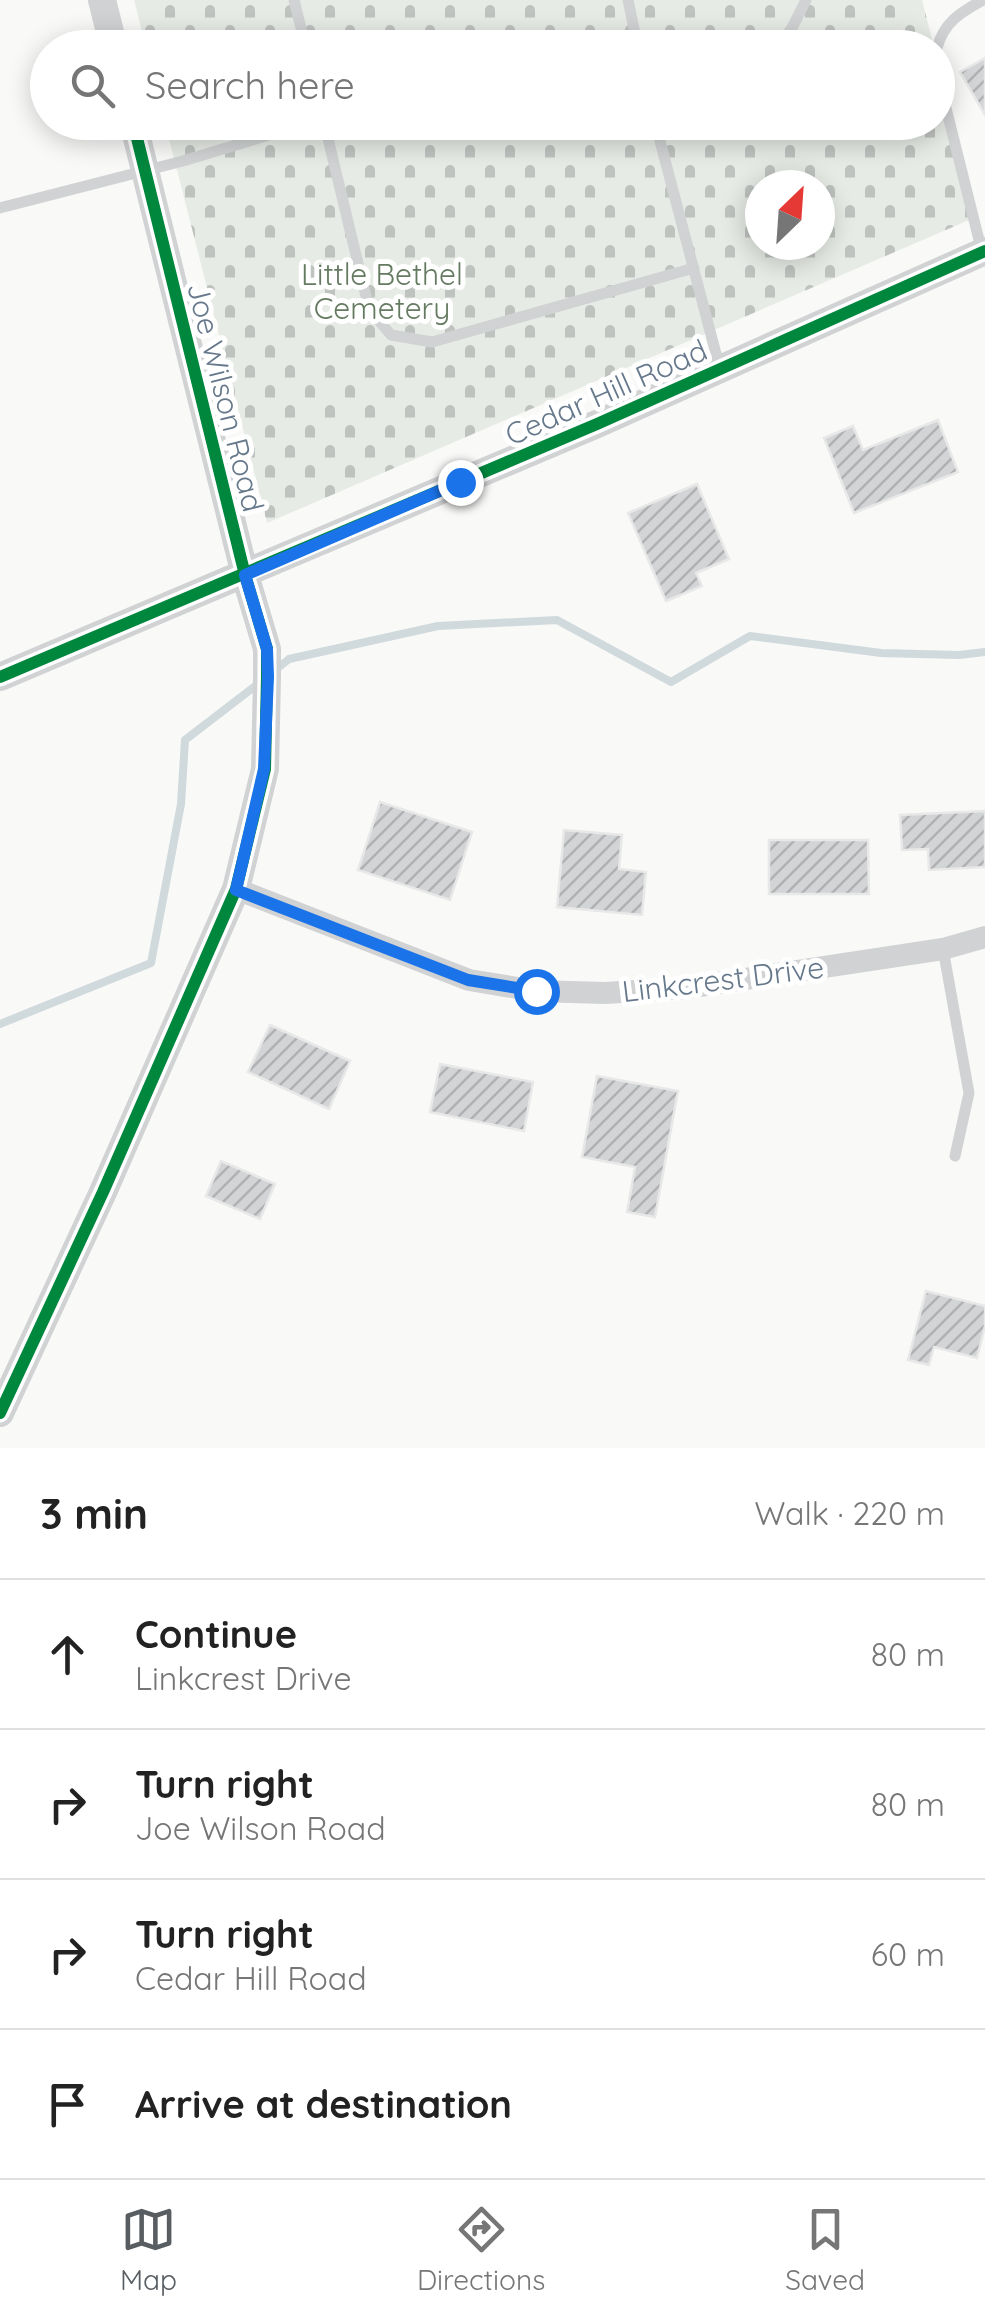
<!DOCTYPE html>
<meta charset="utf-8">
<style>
body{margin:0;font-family:Quicksand,sans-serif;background:#f6f6f6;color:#222}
.compass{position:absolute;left:745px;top:170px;width:90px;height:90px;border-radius:50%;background:#fff;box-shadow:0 5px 25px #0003;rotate:25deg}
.stop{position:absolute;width:30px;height:30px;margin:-22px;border:8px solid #1a73e8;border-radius:50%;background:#fff}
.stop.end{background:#1a73e8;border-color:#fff;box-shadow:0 2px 10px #0008}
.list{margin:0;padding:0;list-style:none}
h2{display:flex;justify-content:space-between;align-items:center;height:130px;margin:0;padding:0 40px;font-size:42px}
h2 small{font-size:32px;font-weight:400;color:#767676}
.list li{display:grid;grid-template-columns:65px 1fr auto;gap:30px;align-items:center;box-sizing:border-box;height:150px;padding:0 40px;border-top:2px solid #e0e0e0}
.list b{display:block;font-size:38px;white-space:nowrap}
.list p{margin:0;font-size:32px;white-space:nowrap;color:#767676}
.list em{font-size:32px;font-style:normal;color:#767676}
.icon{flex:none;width:55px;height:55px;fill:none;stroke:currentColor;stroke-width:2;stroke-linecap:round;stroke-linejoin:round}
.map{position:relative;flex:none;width:985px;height:1448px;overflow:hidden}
.search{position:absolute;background:#fff;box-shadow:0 5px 25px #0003;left:30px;right:30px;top:30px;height:110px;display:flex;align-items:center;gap:25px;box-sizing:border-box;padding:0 35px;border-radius:55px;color:#767676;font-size:38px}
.sheet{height:730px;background:#fff}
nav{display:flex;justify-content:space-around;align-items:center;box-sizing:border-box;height:140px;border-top:2px solid #e0e0e0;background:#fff;font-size:28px;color:#767676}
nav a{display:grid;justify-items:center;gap:5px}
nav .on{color:#585d62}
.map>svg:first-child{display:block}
</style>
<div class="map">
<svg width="985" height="1448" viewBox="0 0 985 1448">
<defs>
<pattern id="cemetery-stones" width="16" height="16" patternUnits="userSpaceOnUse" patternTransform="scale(2.5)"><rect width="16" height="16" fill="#e7ebe5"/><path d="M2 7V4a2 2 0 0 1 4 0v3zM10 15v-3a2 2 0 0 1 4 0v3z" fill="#bfc3c0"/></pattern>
<pattern id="building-hatch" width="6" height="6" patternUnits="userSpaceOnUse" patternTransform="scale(2.5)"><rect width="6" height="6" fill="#d3d4d5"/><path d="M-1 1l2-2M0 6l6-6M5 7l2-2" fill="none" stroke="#afb1b3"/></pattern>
</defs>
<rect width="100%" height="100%" fill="#f9f9f8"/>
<path fill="url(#cemetery-stones)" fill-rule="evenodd" d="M134,0H922L934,47H146Z
M938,62L976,217L267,523L165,123L938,122ZM760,185H820V245H760Z"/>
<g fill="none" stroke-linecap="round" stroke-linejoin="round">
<path stroke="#d0d9dc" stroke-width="8" d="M273,672L289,659L438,626L557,620L671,682L750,636L881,653L959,655L985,652
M0,1024L151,963L181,804L185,740L258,684"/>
</g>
<path fill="url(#building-hatch)" stroke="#e8e8e8" stroke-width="2.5" d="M985,58V115L960,72Z
M938,420L958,472L854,513L824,438L853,426L863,450Z
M697,484L729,559L696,573L702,586L666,601L628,513Z
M380,802L472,832L450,900L358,870Z
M985,811V867L929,870L928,849L902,850L900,815Z
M564,830L622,835L619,869L646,872L642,915L557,907Z
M769,840H868L869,894H769Z
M270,1025L350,1061L329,1109L248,1072Z
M440,1064L533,1082L524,1131L430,1112Z
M597,1076L678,1091L655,1217L627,1212L635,1167L582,1157Z
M221,1161L275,1184L260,1219L206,1196Z
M926,1291L985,1306V1326L977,1358L934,1347L929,1365L908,1360Z"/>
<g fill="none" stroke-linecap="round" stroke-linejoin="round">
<path stroke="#d1d2d3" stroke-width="11" d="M294,0L306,48
M628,0L638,48
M778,48L792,28L806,0
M937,48C944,22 961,12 983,0
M938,76L982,252
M324,122L369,309L391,335L432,342L694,268
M655,122L720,369
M0,208L183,161L312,122
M943,949L969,1093L955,1156"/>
<path stroke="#d1d2d3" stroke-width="22" d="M236,889L469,980L536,991L605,993L686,988L943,949L985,937"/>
<path stroke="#d1d2d3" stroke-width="28" d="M102,0L114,48
M0,677L597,424L985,251
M0,1413L103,1192L236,889L265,769L267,677V649L245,575L133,122"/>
<defs>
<path id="cycleway" d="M0,677L597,424L985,251
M0,1413L103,1192L236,889L265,769L267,677V649L245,575L133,122"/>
</defs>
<use href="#cycleway" stroke="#fff" stroke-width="19"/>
<use href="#cycleway" stroke="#00873e" stroke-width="12"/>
</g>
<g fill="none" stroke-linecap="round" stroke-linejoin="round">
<path stroke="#1a73e8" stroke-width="12" d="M460,482L245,575L267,649L268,677L264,769L236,890L468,980L536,991"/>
</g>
<g text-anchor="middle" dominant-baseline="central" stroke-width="10" stroke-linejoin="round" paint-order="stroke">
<g font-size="30" fill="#657b61" stroke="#fff">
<text x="382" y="274">Little Bethel<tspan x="382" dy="34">Cemetery</tspan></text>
</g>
<g font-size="30" fill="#66788b" stroke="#fff">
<text transform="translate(606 392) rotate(-24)">Cedar Hill Road</text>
<text transform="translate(226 397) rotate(76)">Joe Wilson Road</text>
<text transform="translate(723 979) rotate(-7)">Linkcrest Drive</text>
</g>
</g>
</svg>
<svg class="compass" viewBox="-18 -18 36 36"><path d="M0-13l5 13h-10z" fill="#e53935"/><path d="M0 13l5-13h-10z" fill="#767676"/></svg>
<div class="stop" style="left:536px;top:991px"></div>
<div class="stop end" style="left:460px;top:482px"></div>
<div class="search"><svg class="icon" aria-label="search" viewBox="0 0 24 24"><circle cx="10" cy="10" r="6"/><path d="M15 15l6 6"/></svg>Search here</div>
</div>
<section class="sheet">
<h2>3 min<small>Walk · 220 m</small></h2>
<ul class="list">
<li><svg class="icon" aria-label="ahead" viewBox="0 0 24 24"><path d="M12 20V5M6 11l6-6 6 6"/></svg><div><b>Continue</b><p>Linkcrest Drive</p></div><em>80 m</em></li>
<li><svg class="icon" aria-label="right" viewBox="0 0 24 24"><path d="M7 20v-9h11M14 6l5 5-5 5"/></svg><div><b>Turn right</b><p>Joe Wilson Road</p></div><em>80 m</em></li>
<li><svg class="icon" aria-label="right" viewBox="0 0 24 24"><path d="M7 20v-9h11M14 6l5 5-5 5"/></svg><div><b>Turn right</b><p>Cedar Hill Road</p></div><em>60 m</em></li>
<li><svg class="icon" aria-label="arrive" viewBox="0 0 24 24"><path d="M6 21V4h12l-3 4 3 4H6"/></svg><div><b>Arrive at destination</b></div></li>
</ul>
</section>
<nav>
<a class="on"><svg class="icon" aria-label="map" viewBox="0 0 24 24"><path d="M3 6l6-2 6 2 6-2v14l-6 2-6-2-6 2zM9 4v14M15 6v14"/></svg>Map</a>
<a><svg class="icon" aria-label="directions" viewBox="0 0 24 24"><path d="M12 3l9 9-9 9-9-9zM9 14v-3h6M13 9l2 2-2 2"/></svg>Directions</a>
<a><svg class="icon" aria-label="saved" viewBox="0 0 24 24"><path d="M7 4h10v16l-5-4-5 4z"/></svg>Saved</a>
</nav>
